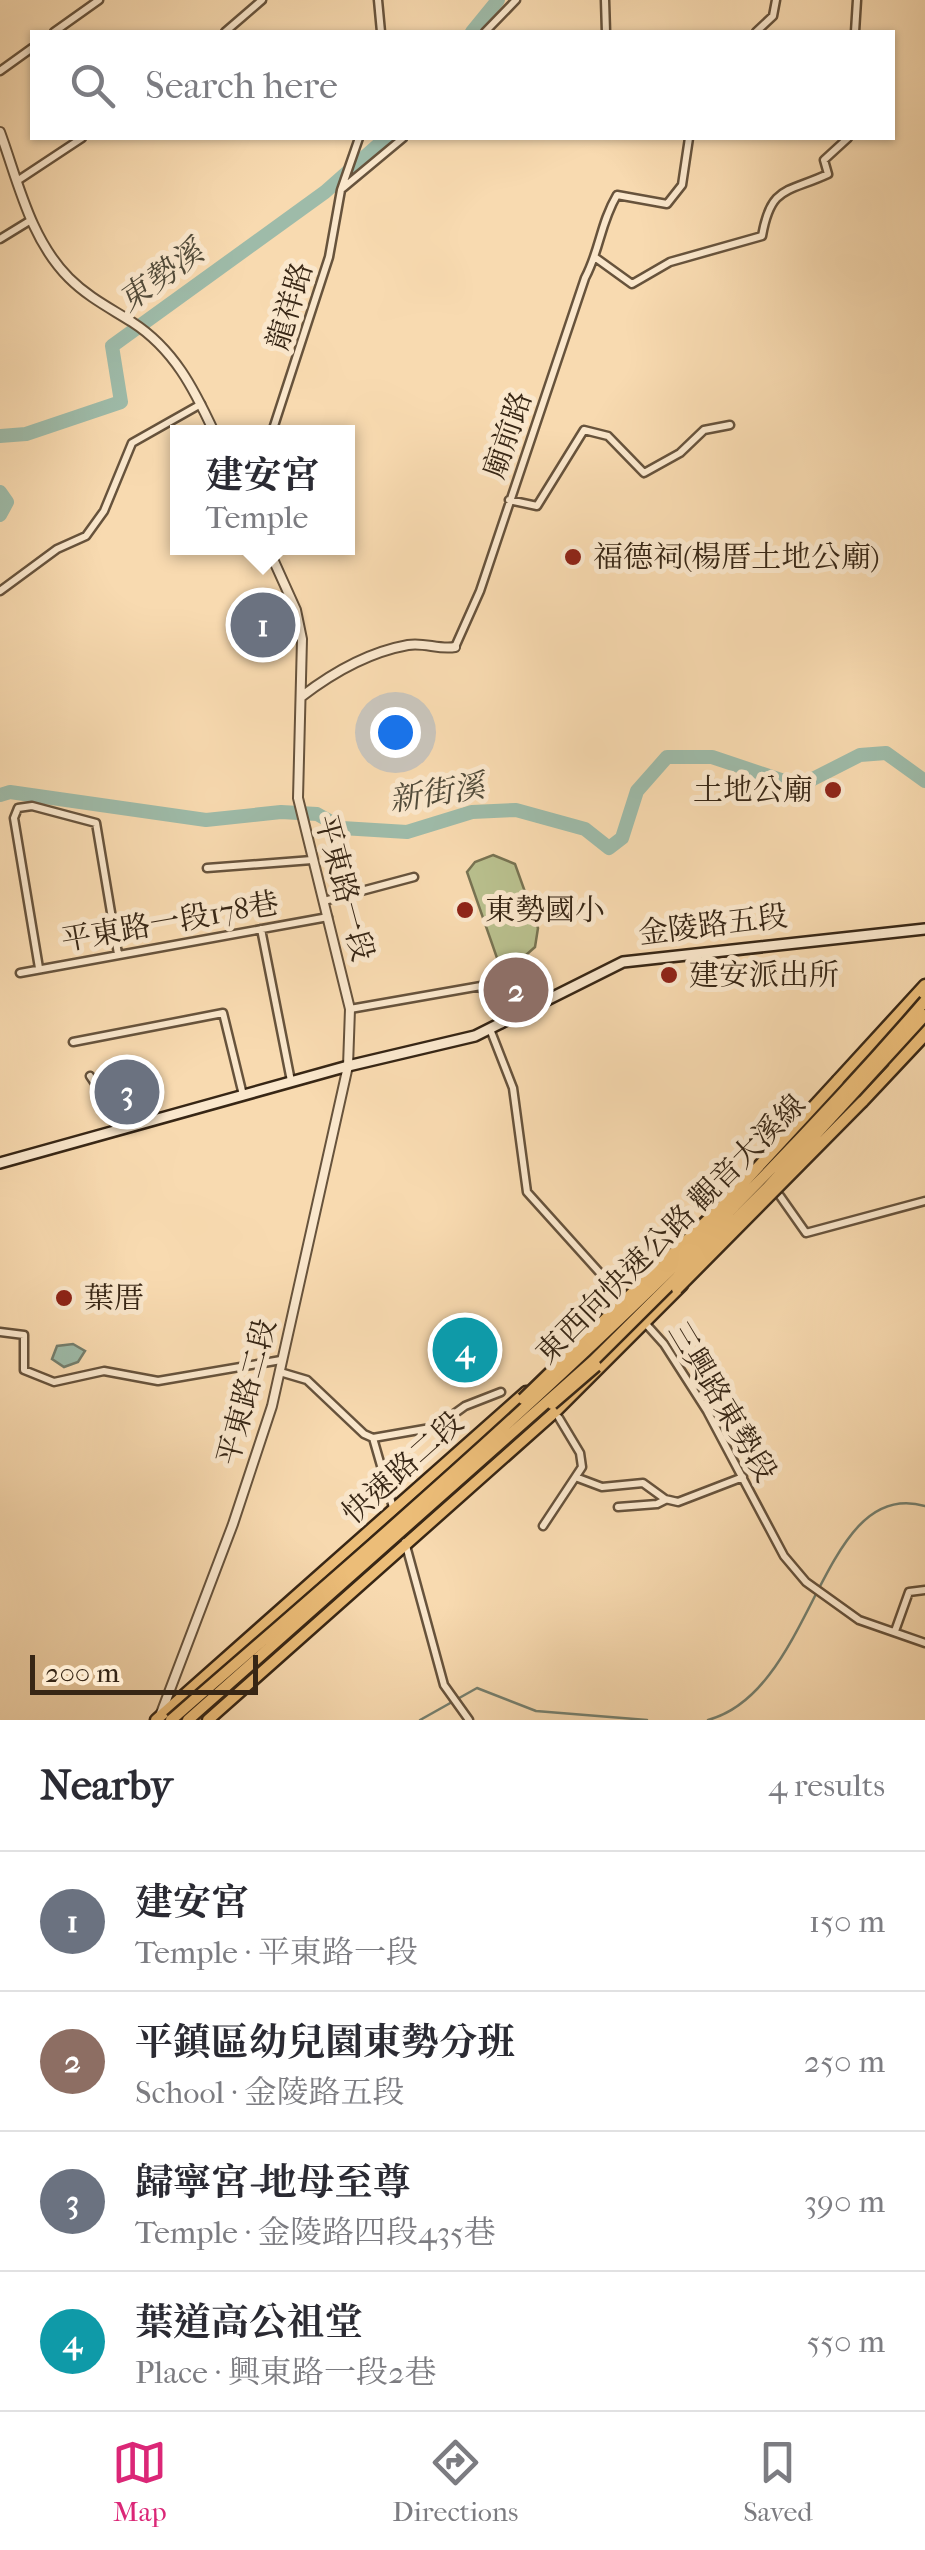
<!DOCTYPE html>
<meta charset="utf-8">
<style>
body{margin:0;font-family:"IM FELL French Canon","Noto Serif TC",serif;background:#f2f2f3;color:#2b2b33}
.scale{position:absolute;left:30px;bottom:25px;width:228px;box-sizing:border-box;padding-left:10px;border:5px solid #372615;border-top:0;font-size:28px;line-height:35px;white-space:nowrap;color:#372615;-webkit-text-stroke:8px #fae7cc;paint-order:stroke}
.you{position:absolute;left:395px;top:732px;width:35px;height:35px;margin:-25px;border:8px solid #fff;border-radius:50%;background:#1a73e8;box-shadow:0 0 0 15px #1a73e833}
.badge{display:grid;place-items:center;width:65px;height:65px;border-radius:50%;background:#db2777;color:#fff;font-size:32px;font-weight:700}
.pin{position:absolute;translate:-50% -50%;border:5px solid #fff;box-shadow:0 2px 10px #0006}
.popup{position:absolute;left:170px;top:425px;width:185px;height:130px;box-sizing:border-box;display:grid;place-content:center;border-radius:0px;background:#fff;filter:drop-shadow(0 2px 8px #0005);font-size:32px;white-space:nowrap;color:#7c7c81}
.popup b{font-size:38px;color:#2b2b33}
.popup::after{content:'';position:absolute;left:50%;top:100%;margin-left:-20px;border:20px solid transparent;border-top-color:#fff}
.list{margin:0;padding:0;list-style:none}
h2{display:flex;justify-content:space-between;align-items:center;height:130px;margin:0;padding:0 40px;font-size:42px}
h2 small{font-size:32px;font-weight:400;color:#7c7c81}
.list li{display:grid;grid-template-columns:65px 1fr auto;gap:30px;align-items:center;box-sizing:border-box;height:140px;padding:0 40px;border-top:2px solid #e1e1e2}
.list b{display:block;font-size:38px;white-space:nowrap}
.list p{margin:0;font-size:32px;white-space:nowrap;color:#7c7c81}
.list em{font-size:32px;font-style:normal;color:#7c7c81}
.icon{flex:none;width:55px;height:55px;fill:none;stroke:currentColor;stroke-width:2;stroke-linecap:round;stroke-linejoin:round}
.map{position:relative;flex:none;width:925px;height:1720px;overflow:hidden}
.search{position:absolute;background:#fff;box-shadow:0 2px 8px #0004;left:30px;right:30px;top:30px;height:110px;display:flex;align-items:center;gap:25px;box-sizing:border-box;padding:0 35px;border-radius:0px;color:#7c7c81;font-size:38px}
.sheet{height:690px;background:#fff}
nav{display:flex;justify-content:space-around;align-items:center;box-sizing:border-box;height:140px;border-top:2px solid #e1e1e2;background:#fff;font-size:28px;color:#7c7c81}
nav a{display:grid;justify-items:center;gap:5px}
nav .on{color:#db2777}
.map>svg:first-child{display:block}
</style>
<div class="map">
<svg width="925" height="1720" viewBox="0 0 925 1720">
<rect width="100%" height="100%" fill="#f8dab0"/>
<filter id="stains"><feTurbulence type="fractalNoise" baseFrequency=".002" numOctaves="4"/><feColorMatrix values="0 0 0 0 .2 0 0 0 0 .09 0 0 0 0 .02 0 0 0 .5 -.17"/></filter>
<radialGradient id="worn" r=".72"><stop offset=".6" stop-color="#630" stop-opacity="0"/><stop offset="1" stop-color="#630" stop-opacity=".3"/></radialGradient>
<path fill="#b9c08e" stroke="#787352" stroke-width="2.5" d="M493,855L515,864L538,928L535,947L517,963L497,958L467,872L475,862Z"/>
<path fill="#9ebba9" stroke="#757f6e" stroke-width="2.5" d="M73,1344L85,1351L78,1362L64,1367L52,1359L57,1346Z"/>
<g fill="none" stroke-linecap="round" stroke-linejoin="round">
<path stroke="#757f6e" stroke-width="2.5" d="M420,1720L477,1688L536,1711L647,1720
M708,1720C816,1691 820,1476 925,1506"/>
<path stroke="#9ebba9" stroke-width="14" d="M472,32L498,0
M0,436L26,434L121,402L112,346L325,192L386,138
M0,492L7,502L0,515
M0,795L10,792L206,820L281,812L317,814L342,828L407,832L472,812L516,810L585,829L609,848L622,838L637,791L667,757H712L799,786L860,755L886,753L925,781"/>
<defs>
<path id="minor" d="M378,0L381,32
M605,0L606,32
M54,32L99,0
M225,32L262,0
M485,32L516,0
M756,32L773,16L776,0
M855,32L857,0
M0,71L32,48
M17,181L82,138
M343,188L403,138
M0,239L31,220
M596,258L632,284L670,262L762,236C771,185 787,193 828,174L824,160L848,138
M272,432L329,257L341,190L359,138
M509,500L537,506L584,430L608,436L644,473L680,453L704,430L730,425
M0,591L57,549L86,536L104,511L132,443L201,404
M455,647L480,591L585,278C600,250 600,224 617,195L667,204L682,185L689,138
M207,868L312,860
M324,901L414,877
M261,929L291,1081
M39,968L14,818L18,808L32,806L96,823L118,954
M20,973L328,917
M350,1009L481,986L502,1024
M490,1029L513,1088L527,1192L664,1344L707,1411L784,1556L806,1582L859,1620L925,1643
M73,1042L223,1013L243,1095
M90,1076L125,1128
M129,1097L138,1125
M780,1196L806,1233L925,1201
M0,1332L24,1335V1370L54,1382L104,1371L158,1381L281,1360
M280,1372L307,1380L364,1434L373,1438L394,1511
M373,1438L436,1427L465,1406L501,1392
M578,1478L602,1487L643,1483L665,1499L678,1502L743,1477
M618,1507L657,1504L665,1500
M543,1526L582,1467L580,1453L559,1418
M405,1542L444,1685L469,1720
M895,1631L909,1592L925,1590"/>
<path id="tertiary" d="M0,132C18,181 30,239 69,278C88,297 110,308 132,322C174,349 194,389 214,432
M301,697C332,673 369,652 408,645C424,642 439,650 455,647
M160,1716L233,1524L272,1406L348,1066L350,1009L298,798L302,639L296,610L268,548"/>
<path id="secondary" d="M0,1163L348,1066L475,1036L623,962L925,929"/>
<path id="primary" d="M893,1062L925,1027
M838,1087L923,991
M156,1720L526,1392
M208,1720L556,1411L682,1285"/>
<path id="trunk" d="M838,1080L925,985
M862,1102L925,1035"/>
</defs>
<use href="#minor" stroke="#67533c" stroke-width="11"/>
<use href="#tertiary" stroke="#67533c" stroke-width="12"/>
<use href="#secondary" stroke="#372615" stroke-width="14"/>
<use href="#primary" stroke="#372615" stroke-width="15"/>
<use href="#trunk" stroke="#372615" stroke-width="15"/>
<use href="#minor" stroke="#fae7cc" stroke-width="6"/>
<use href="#tertiary" stroke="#fae7cc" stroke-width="8"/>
<use href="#secondary" stroke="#fae7cc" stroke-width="9"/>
<use href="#primary" stroke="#ecbd78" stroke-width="10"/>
<use href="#trunk" stroke="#ecbd78" stroke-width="10"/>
<defs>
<path id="trunk-bridge" d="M677,1289L862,1102
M523,1399L725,1203L838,1080
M552,1404L596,1366
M171,1720C433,1493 698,1264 925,1001
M188,1720L593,1361L767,1188L925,1015"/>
</defs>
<use href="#trunk-bridge" stroke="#372615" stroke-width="15" stroke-linecap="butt"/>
<use href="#trunk-bridge" stroke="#ecbd78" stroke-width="10"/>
</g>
<g fill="#8f2418" stroke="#fae7cc" stroke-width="4">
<circle cx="573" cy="557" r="10"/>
<circle cx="833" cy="790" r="10"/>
<circle cx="465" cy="910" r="10"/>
<circle cx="669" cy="975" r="10"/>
<circle cx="64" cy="1298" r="10"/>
</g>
<g text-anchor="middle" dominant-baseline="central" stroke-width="10" stroke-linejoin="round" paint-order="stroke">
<g font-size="30" fill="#372615" stroke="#fae7cc">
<text transform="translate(290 306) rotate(-73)">龍祥路</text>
<text transform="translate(508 435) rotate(-71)">廟前路</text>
<text transform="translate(344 888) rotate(75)">平東路一段</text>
<text transform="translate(170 922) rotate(-10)">平東路一段178巷</text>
<text transform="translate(713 925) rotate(-7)">金陵路五段</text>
<text transform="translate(671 1229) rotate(-45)">東西向快速公路 觀音大溪線</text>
<text transform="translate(247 1392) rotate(-75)">平東路二段</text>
<text transform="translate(722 1402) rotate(59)">三興路東勢段</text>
<text transform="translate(403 1468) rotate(-42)">快速路二段</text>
</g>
<g font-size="30" fill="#372615" stroke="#fae7cc" text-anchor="start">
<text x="593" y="557">福德祠(楊厝土地公廟)</text>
<text x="813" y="790" text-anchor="end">土地公廟</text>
<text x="485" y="910">東勢國小</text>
<text x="689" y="975">建安派出所</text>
<text x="84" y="1298">葉厝</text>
</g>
<g font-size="32" font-style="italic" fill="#514b3a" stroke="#fae7cc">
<text transform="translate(161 276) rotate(-36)">東勢溪</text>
<text transform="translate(437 793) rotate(-9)">新街溪</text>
</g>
</g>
<rect width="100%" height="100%" filter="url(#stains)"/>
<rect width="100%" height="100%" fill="url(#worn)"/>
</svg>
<div class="scale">200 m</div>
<div class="you"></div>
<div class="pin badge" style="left:263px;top:625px;background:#6b7280">1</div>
<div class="popup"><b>建安宮</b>Temple</div>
<div class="pin badge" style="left:516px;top:990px;background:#8d6e63">2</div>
<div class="pin badge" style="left:127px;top:1092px;background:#6b7280">3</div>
<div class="pin badge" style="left:465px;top:1350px;background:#0f9aa8">4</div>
<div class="search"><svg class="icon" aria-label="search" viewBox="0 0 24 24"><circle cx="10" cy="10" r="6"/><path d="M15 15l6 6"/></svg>Search here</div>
</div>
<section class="sheet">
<h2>Nearby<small>4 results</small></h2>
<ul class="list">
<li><span class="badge" style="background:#6b7280">1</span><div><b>建安宮</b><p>Temple · 平東路一段</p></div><em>150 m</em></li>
<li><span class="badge" style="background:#8d6e63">2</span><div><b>平鎮區幼兒園東勢分班</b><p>School · 金陵路五段</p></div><em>250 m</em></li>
<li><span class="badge" style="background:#6b7280">3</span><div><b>歸寧宮-地母至尊</b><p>Temple · 金陵路四段435巷</p></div><em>390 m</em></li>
<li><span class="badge" style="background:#0f9aa8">4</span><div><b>葉道高公祖堂</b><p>Place · 興東路一段2巷</p></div><em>550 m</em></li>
</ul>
</section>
<nav>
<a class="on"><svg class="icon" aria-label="map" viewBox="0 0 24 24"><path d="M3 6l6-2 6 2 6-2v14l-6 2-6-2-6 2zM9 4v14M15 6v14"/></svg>Map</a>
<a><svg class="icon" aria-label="directions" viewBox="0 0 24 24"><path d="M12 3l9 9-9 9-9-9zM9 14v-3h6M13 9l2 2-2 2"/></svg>Directions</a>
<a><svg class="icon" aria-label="saved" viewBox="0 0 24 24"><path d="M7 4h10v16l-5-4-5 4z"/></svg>Saved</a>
</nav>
